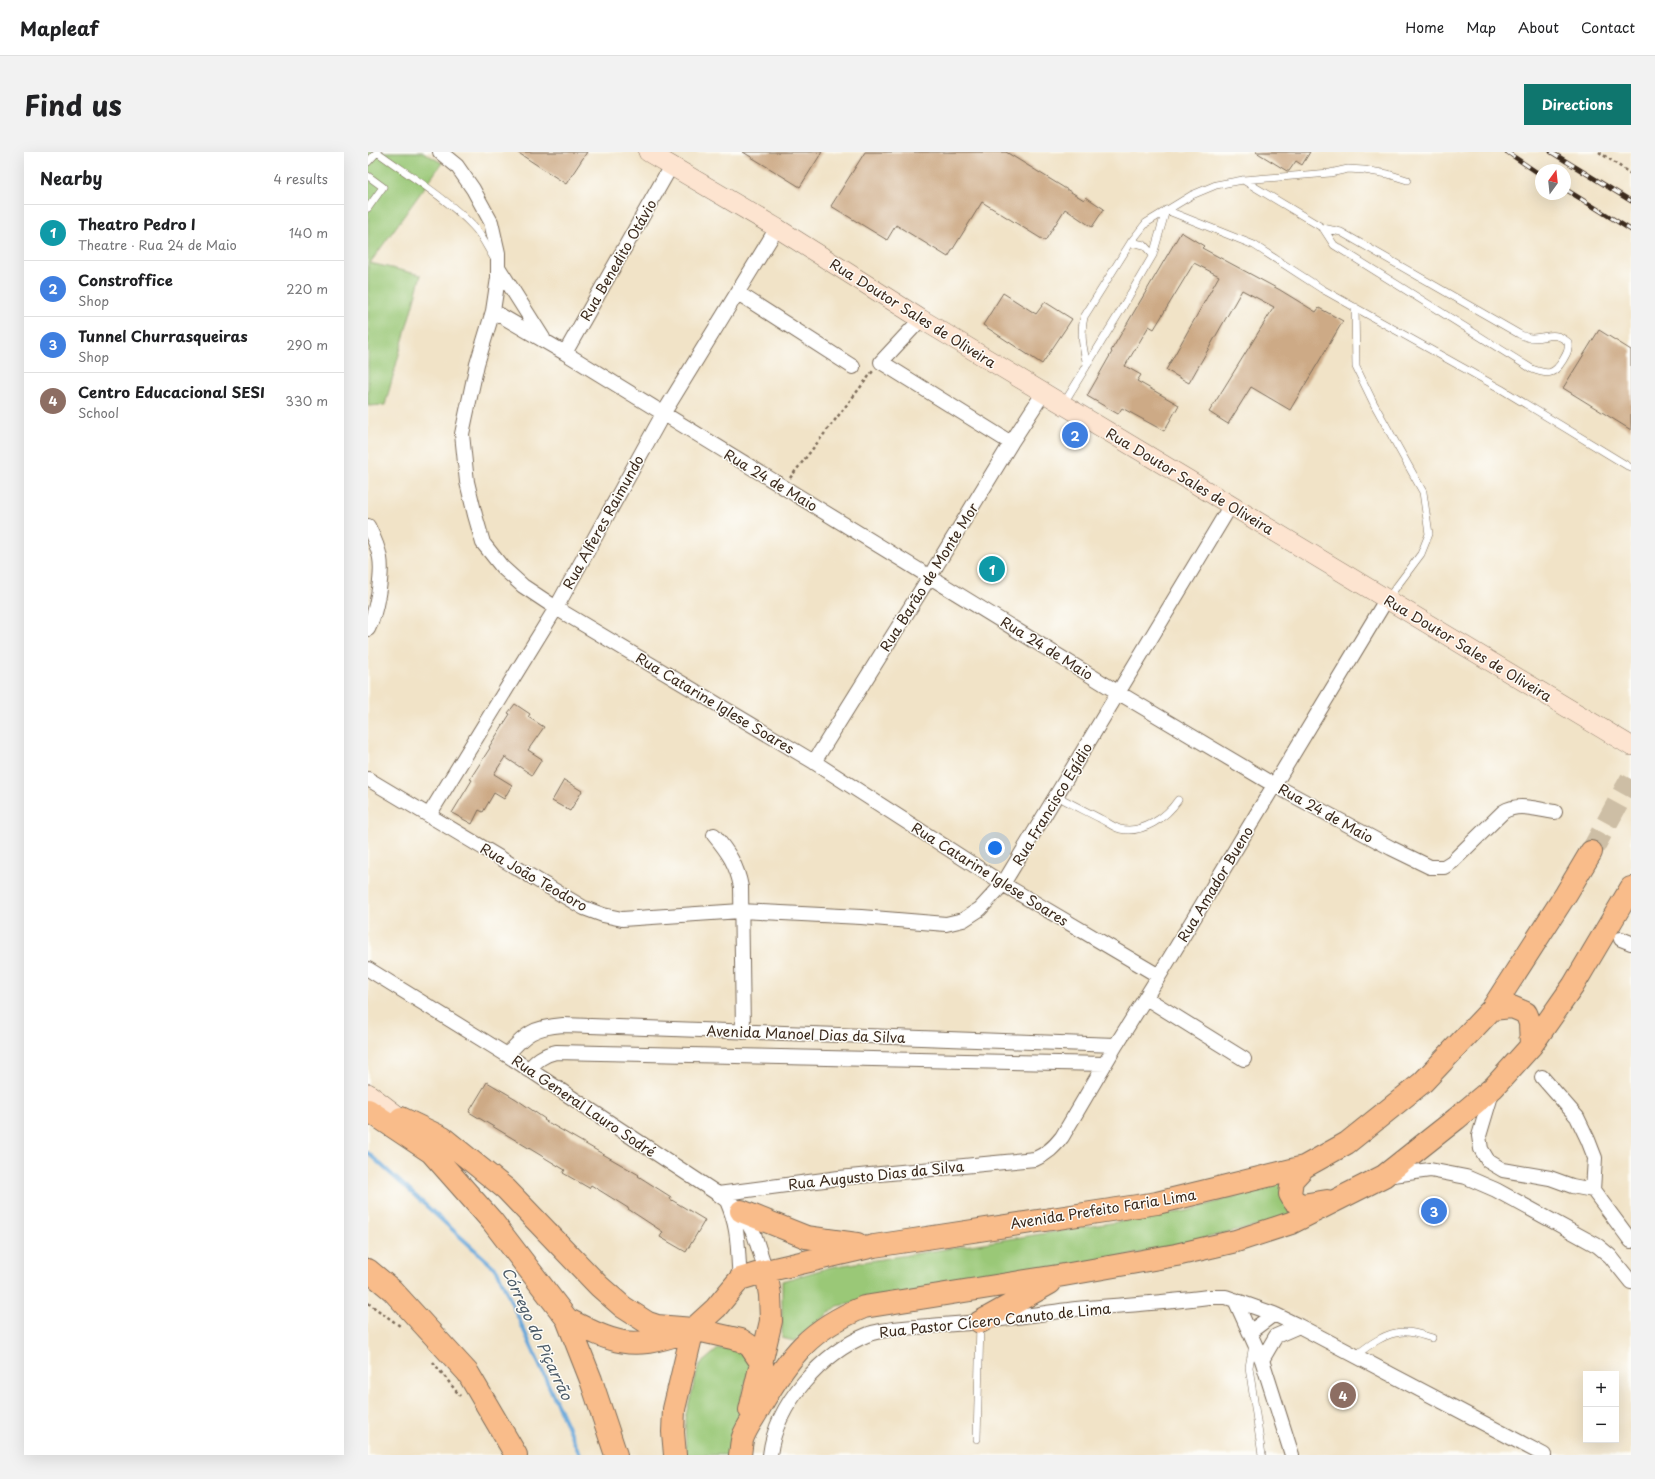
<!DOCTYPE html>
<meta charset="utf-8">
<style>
body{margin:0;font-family:"Playpen Sans",sans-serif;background:#f2f2f2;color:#202124}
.controls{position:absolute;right:12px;bottom:12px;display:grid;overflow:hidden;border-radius:0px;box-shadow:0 4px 16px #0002}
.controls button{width:36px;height:36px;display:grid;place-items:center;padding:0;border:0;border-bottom:1px solid #e0e0e0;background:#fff;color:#202124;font:20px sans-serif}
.compass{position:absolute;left:1167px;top:12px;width:36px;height:36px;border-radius:50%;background:#fff;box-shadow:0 4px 16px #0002;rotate:15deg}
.you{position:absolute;left:627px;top:696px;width:14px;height:14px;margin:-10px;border:3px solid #fff;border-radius:50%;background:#1a73e8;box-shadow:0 0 0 6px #1a73e833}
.badge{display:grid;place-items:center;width:26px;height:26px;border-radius:50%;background:#0f766e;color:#fff;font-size:13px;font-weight:700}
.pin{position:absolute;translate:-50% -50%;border:2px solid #fff;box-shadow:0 1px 4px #0006}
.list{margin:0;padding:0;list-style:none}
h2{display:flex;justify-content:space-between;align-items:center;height:52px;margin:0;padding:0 16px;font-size:17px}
h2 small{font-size:13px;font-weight:400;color:#757577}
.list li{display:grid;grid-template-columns:26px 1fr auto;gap:12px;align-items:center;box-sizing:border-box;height:56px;padding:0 16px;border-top:1px solid #e0e0e0}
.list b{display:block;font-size:15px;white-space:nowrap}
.list p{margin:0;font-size:13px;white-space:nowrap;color:#757577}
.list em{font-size:13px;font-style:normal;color:#757577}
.map{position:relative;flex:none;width:1263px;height:1303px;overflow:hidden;border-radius:0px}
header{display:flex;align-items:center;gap:24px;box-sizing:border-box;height:56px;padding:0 20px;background:#fff;border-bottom:1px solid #e0e0e0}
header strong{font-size:19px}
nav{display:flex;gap:22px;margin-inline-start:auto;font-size:14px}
.intro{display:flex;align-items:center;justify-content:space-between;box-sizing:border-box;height:96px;padding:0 24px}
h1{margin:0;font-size:28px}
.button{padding:10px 18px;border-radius:0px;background:#0f766e;color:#fff;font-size:14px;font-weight:700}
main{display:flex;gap:24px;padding:0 24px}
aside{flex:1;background:#fff;border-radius:0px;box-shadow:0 4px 16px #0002}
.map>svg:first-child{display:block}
</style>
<header>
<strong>Mapleaf</strong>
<nav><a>Home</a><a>Map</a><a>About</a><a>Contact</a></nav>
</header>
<div class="intro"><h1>Find us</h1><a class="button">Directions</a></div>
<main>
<aside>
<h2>Nearby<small>4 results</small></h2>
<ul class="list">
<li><span class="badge" style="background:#0f9aa8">1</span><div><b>Theatro Pedro I</b><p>Theatre · Rua 24 de Maio</p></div><em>140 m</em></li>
<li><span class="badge" style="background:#3f7fe0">2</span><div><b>Constroffice</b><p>Shop</p></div><em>220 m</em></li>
<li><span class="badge" style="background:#3f7fe0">3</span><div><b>Tunnel Churrasqueiras</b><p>Shop</p></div><em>290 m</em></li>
<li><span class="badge" style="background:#8d6e63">4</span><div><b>Centro Educacional SESI</b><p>School</p></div><em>330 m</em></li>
</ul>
</aside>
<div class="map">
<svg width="1263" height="1303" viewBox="0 0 1263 1303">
<rect width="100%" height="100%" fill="#fdfcf7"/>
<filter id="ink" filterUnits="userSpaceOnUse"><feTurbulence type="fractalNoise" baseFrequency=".025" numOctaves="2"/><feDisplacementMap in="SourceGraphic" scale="8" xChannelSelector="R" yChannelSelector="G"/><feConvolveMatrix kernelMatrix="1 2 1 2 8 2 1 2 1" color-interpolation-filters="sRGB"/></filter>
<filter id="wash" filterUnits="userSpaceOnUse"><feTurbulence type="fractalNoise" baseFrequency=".012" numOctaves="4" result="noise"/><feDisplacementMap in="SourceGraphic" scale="16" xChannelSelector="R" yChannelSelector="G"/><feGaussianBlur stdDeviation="0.9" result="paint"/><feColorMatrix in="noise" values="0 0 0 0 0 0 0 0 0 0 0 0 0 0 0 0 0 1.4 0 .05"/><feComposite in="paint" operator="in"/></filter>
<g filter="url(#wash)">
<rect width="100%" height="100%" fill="#f1e3c7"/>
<path fill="#9ac877" stroke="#6a794a" d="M0,0H55L74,11L2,111L53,123L17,253L0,254Z
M918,1025L926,1066L727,1111L470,1154L426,1189L414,1186V1129L463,1115L819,1059L884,1039Z
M368,1196L384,1210L374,1243L365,1303H318L317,1266L331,1213L350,1197Z"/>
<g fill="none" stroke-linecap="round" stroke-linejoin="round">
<path stroke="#67a7da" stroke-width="4" d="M0,1001L129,1118L212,1303"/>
</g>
<g id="blocks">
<path fill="#cdaa86" d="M149,0H219L198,32Z
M375,0H454L432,35Z
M497,0H638L716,48L718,45L736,57L724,75L697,57L677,89L614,50L580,105L528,73L519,88L463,54Z
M888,0H942L934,13L928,9L921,19H919Z
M813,80L836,94L834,96L912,138L948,160L951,156L975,169L922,258L883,235L860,272L841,260L906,155L874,138L821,231L798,218L851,124L826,111L786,177L781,174L757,214L773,223L769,229L811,253L796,279L754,256L750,262L719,244L744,200L743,199Z
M635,141L668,162L677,150L704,167L674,212L615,173Z
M1231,178L1263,198V278L1195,236Z
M147,552L162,562L160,565L176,575L160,598L174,607L164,623L137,605L126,622L144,633L136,647L126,641L115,660L111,658L104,672L84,661L104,628L102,627L122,596L121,595L142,562L140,561Z
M196,628L214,639L202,659L184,649Z
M119,930L148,947L177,967L176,968L271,1023L270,1024L303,1045L302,1047L337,1068L318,1100L292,1085L295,1080L260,1057V1056L223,1033L221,1036L195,1021L197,1018L101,960Z"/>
</g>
</g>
<g filter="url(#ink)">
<use href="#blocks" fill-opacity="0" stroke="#7b6b59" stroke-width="1"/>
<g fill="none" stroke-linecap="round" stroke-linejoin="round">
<path stroke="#cdbea5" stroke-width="22" stroke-dasharray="22 11" stroke-linecap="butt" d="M1223,700L1263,627"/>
<defs>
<path id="service" d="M0,10L9,0C42,24 77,45 105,74C114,83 120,97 127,108
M0,24L15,35L0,56
M875,28L955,76L973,80L1151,182C1155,184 1160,186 1164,186C1180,186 1185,178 1200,190C1201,198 1199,201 1195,208C1186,223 1180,223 1164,217L966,93L955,76
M798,58L886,93L954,137L1133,237L1263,316
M763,90L776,93L785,103
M987,155L988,215L1006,252L1055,340L1061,382L1053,402L1020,446
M719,213C715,196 712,182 716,165L763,90L778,71L824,43L848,33L875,28L962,21L980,17L996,18L1020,22L1039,28
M696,251L750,163L785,103L798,58
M689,644C703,652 718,659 733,667C739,670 745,675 752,677C774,682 798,666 810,648
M885,1193L881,1215L894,1303
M987,1204C1001,1193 1018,1180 1036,1180C1045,1179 1056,1184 1064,1186
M609,1287L612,1172"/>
<path id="minor" d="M72,0L89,14L105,37L123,70L130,101V126L125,159L109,212L94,282L99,330L107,363L115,391L134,415L155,434L188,456L446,610L635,732L791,824
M130,115L175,186
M370,141L485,215
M125,159L197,201L751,541L906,633L1023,696L1062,715H1076L1084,710L1135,660C1151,650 1169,658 1187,660
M553,167L513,210L643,291
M197,201L303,14
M0,374C5,384 10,394 12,406C15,423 8,462 0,477
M446,610L562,424L643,291L676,240
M0,627L216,756L235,763L254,767L373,759L493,765L578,772L595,768L612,757L635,732L863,353
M61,663L188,456L295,262L409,76
M346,683C360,700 369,713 373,735L375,880
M1253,787L1263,791
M0,817L139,903L350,1042L373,1059L386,1082L398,1119
M778,846L876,907
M139,903C157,882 166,875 195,873L748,893
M160,918C169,908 175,903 188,900L737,912
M1174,925L1209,965L1220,988L1227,1006L1225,1038
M1125,937L1111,984L1113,997L1120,1009L1135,1018L1182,1026L1204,1034L1225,1038L1263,1089
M1018,1024L1062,1018L1098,1025L1128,1038L1230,1094L1242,1104L1263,1130
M350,1042L471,1026L667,1007C679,1002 686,995 694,985L748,893L791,824L1018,448
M359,1049C372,1079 369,1096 372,1127
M867,1148L894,1208L924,1303
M882,1180L906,1162
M894,1208L908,1184L931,1174
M402,1303C408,1251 454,1201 501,1182C516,1177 533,1176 549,1175C570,1173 591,1172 612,1170C644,1166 676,1161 708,1157C752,1153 796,1151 840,1145H858L906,1162L931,1174L1176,1303"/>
<path id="secondary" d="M280,0L409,76L553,167L1263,594
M0,941L33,966L43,978"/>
<path id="primary" d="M1124,857L1144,855L1158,861L1162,871L1163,894
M0,958L63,1000L124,1069L199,1167L223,1228L248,1303
M33,966L75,986L138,1037L231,1134L255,1155L280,1171L289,1174L325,1177L373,1188L382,1194L394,1212
M936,1015L924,1028L922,1042L926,1049L934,1053L959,1049
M373,1059L438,1085L489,1092
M0,1118L24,1138L100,1221L148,1303
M199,1167C246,1191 262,1199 314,1181
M612,1170L682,1131
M382,1258L403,1169L402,1143L398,1119
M307,1303L305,1280L306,1257L325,1177L348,1156L372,1127L398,1119L506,1094L789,1051L936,1015L979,991L1055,930L1124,857L1198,742L1223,700
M372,1303C373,1297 373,1290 375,1285C379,1274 388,1263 393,1253C422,1203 442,1177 496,1155L696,1123L808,1103L868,1089L923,1071L1016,1024L1088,967L1126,935L1163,894L1205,834L1263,736"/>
</defs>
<use href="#service" stroke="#7b6b59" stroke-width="8"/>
<use href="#minor" stroke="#7b6b59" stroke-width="16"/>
<use href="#secondary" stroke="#7b6b59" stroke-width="20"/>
<use href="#primary" stroke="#7b6b59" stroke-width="24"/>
<path stroke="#7b6b59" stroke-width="2.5" stroke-dasharray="3 3" stroke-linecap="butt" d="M1231,0L1263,22
M422,326L505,219
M0,1151L32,1174
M65,1210L92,1244"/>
<use href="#service" stroke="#fff" stroke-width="7"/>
<use href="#minor" stroke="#fff" stroke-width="14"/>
<use href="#secondary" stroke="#fde4d0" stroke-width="19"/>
<use href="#primary" stroke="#f9bc8a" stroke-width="22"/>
<defs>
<path id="rail" d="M1139,0L1173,23
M1183,0L1263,49
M1197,37L1263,78"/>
</defs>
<use href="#rail" stroke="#3b2a1e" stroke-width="4.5"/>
<use href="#rail" stroke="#fdfcf7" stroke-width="3" stroke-dasharray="9" stroke-linecap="butt"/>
</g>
</g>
<g text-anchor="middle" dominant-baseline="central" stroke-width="3" stroke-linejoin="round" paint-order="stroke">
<g font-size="14" fill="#3b2a1e" stroke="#fdfcf7">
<text transform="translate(250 108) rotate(-60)">Rua Benedito Otávio</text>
<text transform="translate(545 161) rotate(32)">Rua Doutor Sales de Oliveira</text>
<text transform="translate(403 328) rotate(31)">Rua 24 de Maio</text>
<text transform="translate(822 329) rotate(31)">Rua Doutor Sales de Oliveira</text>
<text transform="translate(235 370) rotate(-61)">Rua Alferes Raimundo</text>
<text transform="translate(561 425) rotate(-58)">Rua Barão de Monte Mor</text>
<text transform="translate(679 496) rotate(32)">Rua 24 de Maio</text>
<text transform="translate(1100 496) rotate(31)">Rua Doutor Sales de Oliveira</text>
<text transform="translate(347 551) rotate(31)">Rua Catarine Iglese Soares</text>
<text transform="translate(684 652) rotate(-59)">Rua Francisco Egídio</text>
<text transform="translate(958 661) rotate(29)">Rua 24 de Maio</text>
<text transform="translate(622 722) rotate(32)">Rua Catarine Iglese Soares</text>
<text transform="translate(166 725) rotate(30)">Rua João Teodoro</text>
<text transform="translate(847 732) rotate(-59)">Rua Amador Bueno</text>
<text transform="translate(438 882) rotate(2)">Avenida Manoel Dias da Silva</text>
<text transform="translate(216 954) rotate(34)">Rua General Lauro Sodré</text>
<text transform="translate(508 1023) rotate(-6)">Rua Augusto Dias da Silva</text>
<text transform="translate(735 1057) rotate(-9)">Avenida Prefeito Faria Lima</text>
<text transform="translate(627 1168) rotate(-6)">Rua Pastor Cícero Canuto de Lima</text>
</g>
<g font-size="15" font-style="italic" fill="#4d5c69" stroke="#fdfcf7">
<text transform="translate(170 1181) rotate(65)">Córrego do Piçarrão</text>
</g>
</g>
</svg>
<div class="controls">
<button>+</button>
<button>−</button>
</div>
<svg class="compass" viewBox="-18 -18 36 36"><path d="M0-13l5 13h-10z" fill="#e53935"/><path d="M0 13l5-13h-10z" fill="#757577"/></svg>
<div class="you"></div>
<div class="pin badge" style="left:624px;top:417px;background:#0f9aa8">1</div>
<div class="pin badge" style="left:707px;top:283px;background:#3f7fe0">2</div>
<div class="pin badge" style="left:1066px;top:1059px;background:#3f7fe0">3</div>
<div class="pin badge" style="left:975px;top:1243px;background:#8d6e63">4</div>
</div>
</main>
